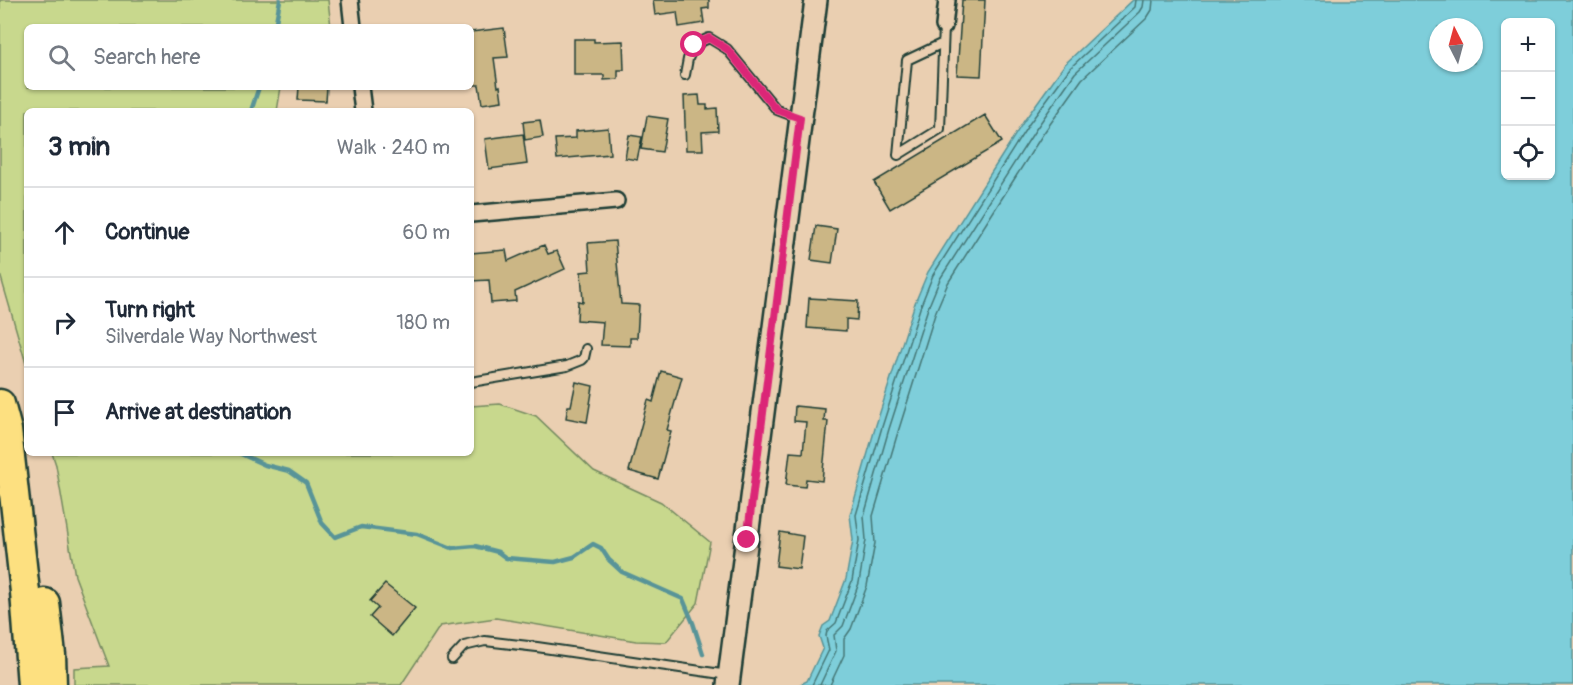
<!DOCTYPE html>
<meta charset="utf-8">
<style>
body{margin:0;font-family:Pangolin,sans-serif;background:#f2f2f3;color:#1f2937}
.controls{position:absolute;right:18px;top:18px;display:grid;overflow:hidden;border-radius:9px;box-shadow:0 2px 4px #0004}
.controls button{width:54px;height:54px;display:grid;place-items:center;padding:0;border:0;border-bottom:2px solid #e0e1e3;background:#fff;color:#1f2937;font:30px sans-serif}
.compass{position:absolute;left:1429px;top:18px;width:54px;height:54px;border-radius:50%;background:#fff;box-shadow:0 2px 4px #0004;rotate:354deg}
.stop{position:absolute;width:18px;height:18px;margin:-14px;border:4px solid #db2777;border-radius:50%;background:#fff}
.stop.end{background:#db2777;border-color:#fff;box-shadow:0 2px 6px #0008}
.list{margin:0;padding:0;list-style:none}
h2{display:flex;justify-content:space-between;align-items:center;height:78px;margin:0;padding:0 24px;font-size:26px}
h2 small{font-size:20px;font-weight:400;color:#747a83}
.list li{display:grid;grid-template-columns:39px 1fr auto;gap:18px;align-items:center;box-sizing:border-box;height:90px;padding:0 24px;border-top:2px solid #e0e1e3}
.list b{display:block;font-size:22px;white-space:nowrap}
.list p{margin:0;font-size:20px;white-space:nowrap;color:#747a83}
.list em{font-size:20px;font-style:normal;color:#747a83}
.icon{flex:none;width:33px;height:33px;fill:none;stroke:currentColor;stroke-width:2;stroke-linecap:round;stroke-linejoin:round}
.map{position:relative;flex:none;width:1573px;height:685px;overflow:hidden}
.search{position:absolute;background:#fff;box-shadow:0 2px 4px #0004;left:24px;top:24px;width:450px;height:66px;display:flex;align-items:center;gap:15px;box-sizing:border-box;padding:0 21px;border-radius:9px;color:#747a83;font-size:22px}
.panel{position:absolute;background:#fff;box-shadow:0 2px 4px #0004;left:24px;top:108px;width:450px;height:348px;border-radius:9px}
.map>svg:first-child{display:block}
</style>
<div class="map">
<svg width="1573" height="685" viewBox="0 0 1573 685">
<rect width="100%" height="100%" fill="#eacfb1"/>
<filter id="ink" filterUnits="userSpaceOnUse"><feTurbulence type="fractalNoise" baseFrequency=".0167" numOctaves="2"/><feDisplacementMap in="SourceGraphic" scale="12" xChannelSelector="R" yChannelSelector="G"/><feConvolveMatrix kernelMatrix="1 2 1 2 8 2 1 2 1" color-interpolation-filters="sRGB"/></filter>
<g filter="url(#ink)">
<path fill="#c8d88d" stroke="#748a60" stroke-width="1.5" d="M0,0H328L331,27H27V87H281L277,111H27V367L0,274Z
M500,404L536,416L594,471L661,502L710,542L698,603L666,642L636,641L496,618L440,626L401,685H74V668L109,666L75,576L56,465L52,453H471V406Z"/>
<path fill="#7eceda" stroke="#589498" stroke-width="1.5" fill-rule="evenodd" d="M1133,0H1573V685H799L807,681L823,648L819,636L823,626L830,621L846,579L853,540L850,515L876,425L915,303L928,272L1024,121L1065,64ZM1506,22H1550V176H1506ZM1438,27H1474V63H1438Z"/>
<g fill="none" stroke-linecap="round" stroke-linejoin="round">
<path stroke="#457776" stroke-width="1.5" d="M812,685L829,650L826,636L827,631L836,623L852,581L859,540L856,515L882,427L921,305L933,275L1029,124L1070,68L1135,7L1136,0
M820,685L836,651L834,635L843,626L859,583L866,540L864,516L889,429L928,308L940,279L1036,129L1075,73L1140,12L1143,7L1144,0
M830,685L844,655V639L851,629L867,586L875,543L873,516L898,432L936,311L948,283L1043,134L1082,79L1147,18L1152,10L1153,0"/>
<path stroke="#589498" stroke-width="4.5" d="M275,27L280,0
M251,111L259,87
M239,453L265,465L289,471L306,483L322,523L335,537L361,527L417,534L452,548L475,546L498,552L506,558L555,562L574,557L593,544L601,548L609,560L622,572L683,599L693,623L703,654"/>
</g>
<path fill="#cbb685" stroke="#1f3d34" stroke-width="1.5" d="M653,0H709V8L702,9L704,23L679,27L677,12L655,15Z
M962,0H985L981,76L957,75Z
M504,28L508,57L494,58L498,87L500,86L502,101L482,104L479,85H474L473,80H471V32Z
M574,39H594V42L623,41L624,70H618V79L604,80V75H574Z
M299,87H327L326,101L298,100Z
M699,95L700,105H707V109L717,108L718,131L702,132L703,150H686L684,96Z
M985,115L1002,142L890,209L874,182Z
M647,116L668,119L662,152L641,149Z
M540,120L543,137L525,140L523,122Z
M608,128L610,154L557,159L555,139L576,138V131Z
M523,134L527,164L489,169L485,139Z
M629,135L642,137L637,160L625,158Z
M816,226L837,229L832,263L811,260Z
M615,241L621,304L639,305L637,338H630V346L601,345L603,322L577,320L578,301L583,302L581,272L590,271L588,243Z
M544,245L548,254L557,251L565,269L515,292L516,301L491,303L489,280L471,281V253L506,250L508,261Z
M809,298L858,301L857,320L846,319V331L807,328Z
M661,371L682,377L667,430L671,431L658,479L629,471L648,400L653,402Z
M576,382L593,386L587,422L566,418L568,406H571Z
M795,406L825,409L824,421H828L822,481L806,479L805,487L786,485L790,452L803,453L806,422L794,421Z
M780,532L803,536L799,569L776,566Z
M385,584L415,608L392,636L370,617L378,608L370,601Z"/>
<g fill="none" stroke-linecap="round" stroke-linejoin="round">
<defs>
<path id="service" d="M943,43L907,60L898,155L940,129L944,26
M685,75L688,59L694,45L709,38L727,49L777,110L798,118
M471,382L567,366L582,360L584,358L586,349
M452,659L464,646L485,641L537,647L728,675"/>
<path id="minor" d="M350,0L353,27
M944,26L947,0
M360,87L363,111
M471,214L616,201"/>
<path id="secondary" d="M728,685L816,0"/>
<path id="motorway" d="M0,404L7,430L25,592L32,685
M45,603L51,655L52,685"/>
</defs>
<use href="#service" stroke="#1f3d34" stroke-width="12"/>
<use href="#minor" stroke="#1f3d34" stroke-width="20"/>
<use href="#secondary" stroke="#1f3d34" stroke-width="26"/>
<use href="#motorway" stroke="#1f3d34" stroke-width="33"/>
<use href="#service" stroke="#eacfb1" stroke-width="8"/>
<use href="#minor" stroke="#eacfb1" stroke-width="15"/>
<use href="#secondary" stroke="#eacfb1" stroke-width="21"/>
<use href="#motorway" stroke="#fde080" stroke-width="28"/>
</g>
</g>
<g fill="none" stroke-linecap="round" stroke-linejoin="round" filter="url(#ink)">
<path stroke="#db2777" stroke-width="8" d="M694,45L709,38L727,49L777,110L800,118L747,540"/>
</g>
</svg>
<div class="controls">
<button>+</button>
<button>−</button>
<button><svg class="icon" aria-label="locate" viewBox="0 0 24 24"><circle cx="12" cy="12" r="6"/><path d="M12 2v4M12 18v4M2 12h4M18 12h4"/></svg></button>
</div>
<svg class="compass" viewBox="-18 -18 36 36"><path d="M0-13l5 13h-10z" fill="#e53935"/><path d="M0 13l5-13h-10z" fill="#747a83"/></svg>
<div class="stop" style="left:694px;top:45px"></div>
<div class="stop end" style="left:747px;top:540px"></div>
<div class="search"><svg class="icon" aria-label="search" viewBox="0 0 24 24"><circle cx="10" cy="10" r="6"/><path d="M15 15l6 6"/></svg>Search here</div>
<section class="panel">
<h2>3 min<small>Walk · 240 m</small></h2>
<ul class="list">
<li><svg class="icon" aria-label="ahead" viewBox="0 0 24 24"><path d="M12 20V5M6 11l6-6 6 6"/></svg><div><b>Continue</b></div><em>60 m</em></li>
<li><svg class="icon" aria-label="right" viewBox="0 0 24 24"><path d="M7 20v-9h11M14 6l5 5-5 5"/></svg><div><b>Turn right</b><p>Silverdale Way Northwest</p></div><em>180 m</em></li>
<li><svg class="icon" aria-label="arrive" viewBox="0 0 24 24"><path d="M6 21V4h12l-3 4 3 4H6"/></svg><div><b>Arrive at destination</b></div></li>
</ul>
</section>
</div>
